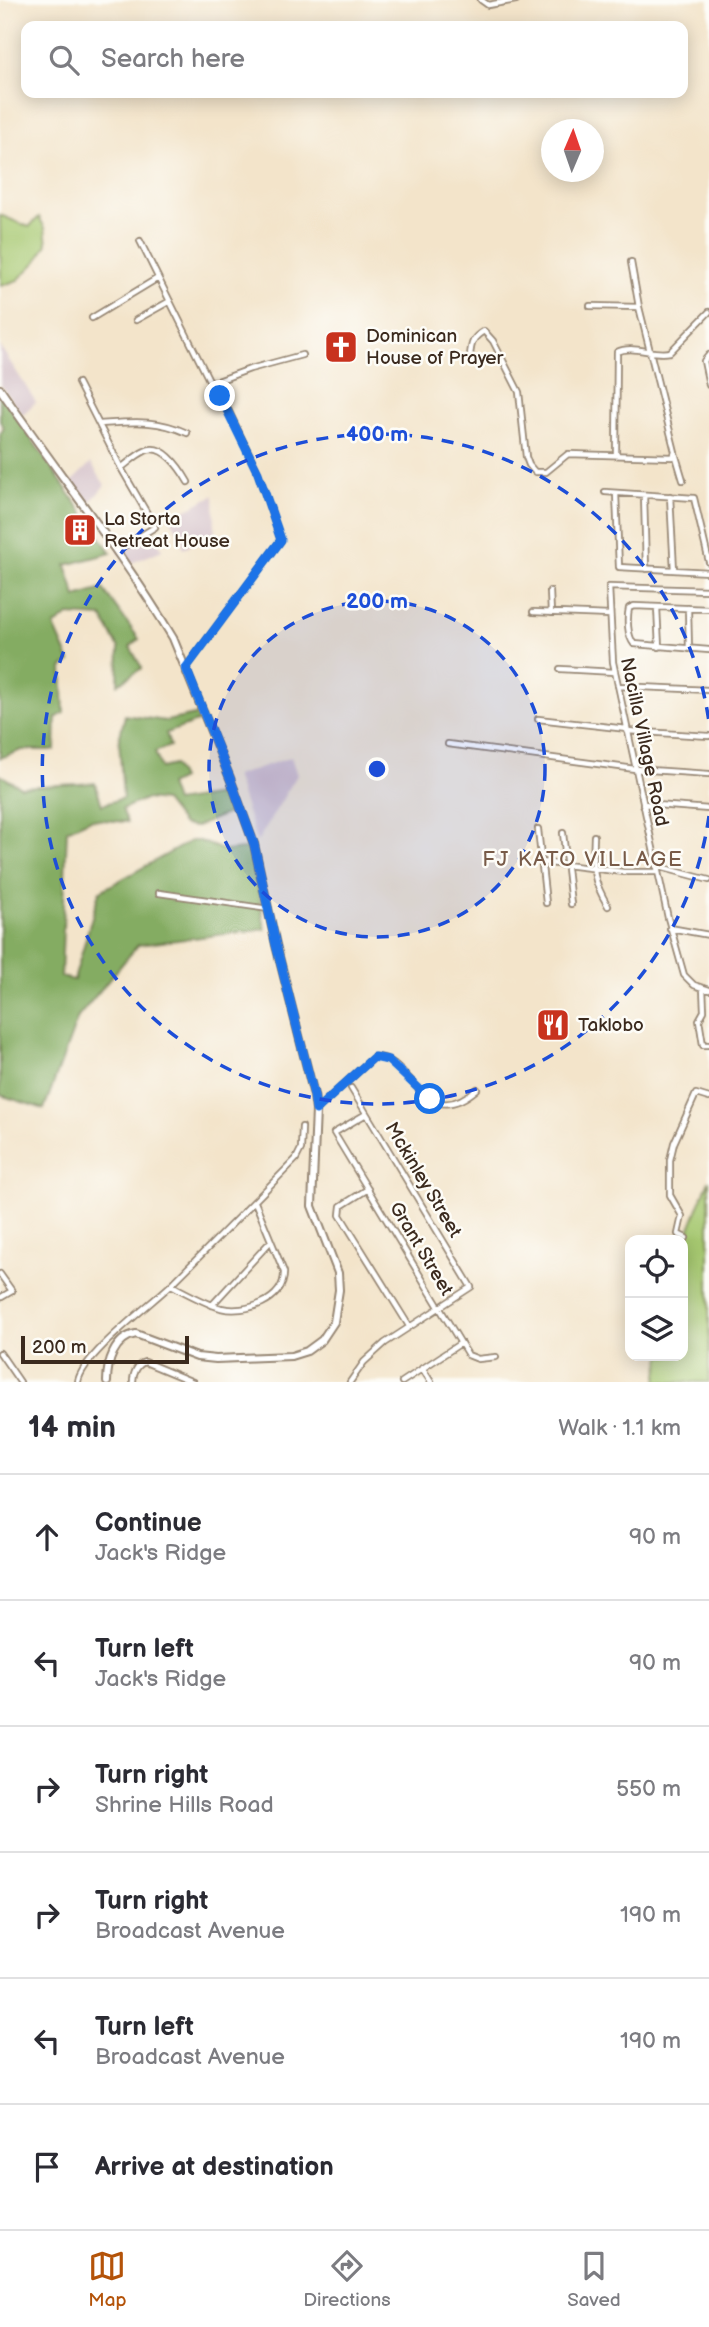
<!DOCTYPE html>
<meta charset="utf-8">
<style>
body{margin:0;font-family:"Balsamiq Sans",sans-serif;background:#f7f7f7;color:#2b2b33}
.controls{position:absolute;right:21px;bottom:21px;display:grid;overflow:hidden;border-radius:14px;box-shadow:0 4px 18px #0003}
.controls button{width:63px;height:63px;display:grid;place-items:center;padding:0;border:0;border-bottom:2px solid #e1e1e2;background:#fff;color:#2b2b33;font:35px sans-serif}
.compass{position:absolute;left:541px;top:119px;width:63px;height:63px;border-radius:50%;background:#fff;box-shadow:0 4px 18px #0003;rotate:2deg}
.scale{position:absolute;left:21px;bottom:18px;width:168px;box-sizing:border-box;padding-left:7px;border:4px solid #3b2a1e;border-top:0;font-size:19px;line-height:24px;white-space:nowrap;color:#3b2a1e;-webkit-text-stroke:5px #fdfcf7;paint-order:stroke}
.stop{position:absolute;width:21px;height:21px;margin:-16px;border:5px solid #1a73e8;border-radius:50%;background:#fff}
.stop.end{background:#1a73e8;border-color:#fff;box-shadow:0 2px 7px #0008}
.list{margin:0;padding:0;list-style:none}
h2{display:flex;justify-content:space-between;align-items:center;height:91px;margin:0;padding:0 28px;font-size:30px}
h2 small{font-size:23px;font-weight:400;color:#7c7c81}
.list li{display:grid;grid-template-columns:46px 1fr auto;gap:21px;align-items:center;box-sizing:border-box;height:126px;padding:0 28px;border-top:2px solid #e1e1e2}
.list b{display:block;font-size:26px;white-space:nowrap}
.list p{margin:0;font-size:23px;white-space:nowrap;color:#7c7c81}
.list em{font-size:23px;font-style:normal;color:#7c7c81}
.icon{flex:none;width:38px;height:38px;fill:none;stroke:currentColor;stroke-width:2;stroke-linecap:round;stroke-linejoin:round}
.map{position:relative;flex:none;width:709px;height:1382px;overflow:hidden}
.search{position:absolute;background:#fff;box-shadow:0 4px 18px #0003;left:21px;right:21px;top:21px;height:77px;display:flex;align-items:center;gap:18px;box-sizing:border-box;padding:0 24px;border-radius:14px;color:#7c7c81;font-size:26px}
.sheet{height:847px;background:#fff}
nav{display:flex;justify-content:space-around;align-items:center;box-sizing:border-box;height:98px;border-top:2px solid #e1e1e2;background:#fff;font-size:19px;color:#7c7c81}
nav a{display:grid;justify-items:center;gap:4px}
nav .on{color:#b45309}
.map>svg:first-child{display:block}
</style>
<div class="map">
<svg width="709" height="1382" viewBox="0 0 709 1382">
<rect width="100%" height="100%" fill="#fdfcf7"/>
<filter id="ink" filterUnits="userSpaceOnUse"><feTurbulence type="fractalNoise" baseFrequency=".0143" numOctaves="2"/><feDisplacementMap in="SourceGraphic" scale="14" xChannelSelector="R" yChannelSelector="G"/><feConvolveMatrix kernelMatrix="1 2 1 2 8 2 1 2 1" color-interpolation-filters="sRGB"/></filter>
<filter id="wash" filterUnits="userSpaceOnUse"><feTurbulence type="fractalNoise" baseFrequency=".00686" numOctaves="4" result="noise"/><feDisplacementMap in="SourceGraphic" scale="28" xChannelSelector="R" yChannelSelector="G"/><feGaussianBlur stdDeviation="1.57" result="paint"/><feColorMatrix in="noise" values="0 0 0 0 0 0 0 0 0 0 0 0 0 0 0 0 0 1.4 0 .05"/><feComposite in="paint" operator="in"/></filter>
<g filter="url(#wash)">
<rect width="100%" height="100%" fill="#f3e4ca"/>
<path fill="#d2bdc6" d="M0,346L36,402L22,415L0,384Z
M91,463L105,485L87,506L70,483Z
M214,495L215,532L183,549L182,539L170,518Z
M153,529L162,550L127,565L118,551Z
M291,757L297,775L257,842L235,776Z"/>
<path fill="#a6c870" stroke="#707947" stroke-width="2" d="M0,215L29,227L39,217L45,228L47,244L37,261L18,280L1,286Z
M709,1180V1382H657L661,1356H683V1246Z"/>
<path fill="#84ac62" stroke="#606b40" stroke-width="2" d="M0,394L111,553L66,565L76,597L103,589L139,639L130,647L142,668L118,684L119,648L102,617L69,615L54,626L70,662L62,668L64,713L56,718L55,750H22L0,758V434L4,428L0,421Z
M200,714L203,720L166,733L170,746L155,752L161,768L174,765L181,779L169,785L175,802L226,794L231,812L195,827L183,825L164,801L145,799L122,809L127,822L91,819L67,830L61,977L74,980L99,892L191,841H200L225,851L251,848L265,929L138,945L78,1017L44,1109L0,1095V775L21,787L95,783L102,805L123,798L119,740L125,715L166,721Z"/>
</g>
<g filter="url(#ink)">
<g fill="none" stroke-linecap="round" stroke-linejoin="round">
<defs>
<path id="minor" d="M481,0L488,5L516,0
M140,241L206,374L209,380L215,382
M590,306L639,307
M92,318L158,278
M136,320L170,301
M709,355L704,361L709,385
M470,356C471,343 473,337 484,331L493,341L519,392L526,457L529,465L535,472H546L568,454L673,457L675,452L639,307L631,262
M215,382L250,369L302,355
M78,383L121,468L155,527L116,551
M100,424C132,422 158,419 187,433
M675,453L683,480
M616,455L617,352C633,344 653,356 670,352L709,312
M121,468C128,463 136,455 145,451C163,442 181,470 188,482
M605,492L694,498L709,562
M616,493L619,567L709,572
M644,495L646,569
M670,496L674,570
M709,590L609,587L613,662L668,918L684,975L694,985L709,990
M550,591L551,613
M657,607L659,647
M688,608L689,649
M709,609L634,606L629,608C627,618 627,636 634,644L709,650
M533,612L610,615
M186,668L281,540L258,473L215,382
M560,669L615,672
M618,686L709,690
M538,719L627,729
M627,731L709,736
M448,744L635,769L709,774
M643,804L709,809
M538,829L546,903
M563,833L571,904
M594,836C593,868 591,878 608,906
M541,862L623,872H657
M656,866L709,880
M159,893L269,909
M670,928L709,935
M703,988L704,1011L699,1020L703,1045H709
M316,1110L374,1057C412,1054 422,1136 477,1089
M366,1114L334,1133L468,1355L478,1359L496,1357
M368,1189L341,1206L340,1215L409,1326
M686,1238L678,1234L682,1216L670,1195V1160L674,1143L696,1094L709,1098
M0,1274L12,1291L0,1298
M171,1285C187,1293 204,1303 221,1308C245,1314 285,1301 284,1272L255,1202
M212,1305L271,1241
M0,1353L20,1382
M422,1368L431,1382
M78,1382C81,1356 154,1302 174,1282C215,1241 256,1200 296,1159L301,1149L302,1127
M133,1382C133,1374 137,1364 145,1362L193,1382
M350,1382L364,1362L385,1343L471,1287L351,1088
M402,1382L461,1343"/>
<path id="tertiary" d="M0,389C57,472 121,551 173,638L230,778L254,844L276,945L314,1095L316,1110L312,1206L338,1273L339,1290L334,1322L322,1340L307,1351L291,1356L216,1359L197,1357L136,1334C114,1338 107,1363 107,1382"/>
</defs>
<use href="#minor" stroke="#978774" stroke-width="8"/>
<use href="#tertiary" stroke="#978774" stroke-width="10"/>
<use href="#minor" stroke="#fff" stroke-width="4.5"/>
<use href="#tertiary" stroke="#fff" stroke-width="6"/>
</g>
</g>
<g fill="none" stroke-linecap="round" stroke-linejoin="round" filter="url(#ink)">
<path stroke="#1a73e8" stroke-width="9" d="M220,396L258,473L281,540L186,668L230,778L254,844L276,945L314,1095L316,1110L374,1057L388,1060L430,1099"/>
</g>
<circle cx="377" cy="769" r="168" fill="#1d4ed8" fill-opacity=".12"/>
<g fill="none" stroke="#1d4ed8" stroke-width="3.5" stroke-dasharray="12 9">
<circle cx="377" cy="769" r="168"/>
<path d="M709 816A335 335 0 1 1 709 722"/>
</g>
<defs>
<symbol id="church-square" viewBox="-11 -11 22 22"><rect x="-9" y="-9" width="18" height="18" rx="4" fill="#c8321e" stroke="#fdfcf7"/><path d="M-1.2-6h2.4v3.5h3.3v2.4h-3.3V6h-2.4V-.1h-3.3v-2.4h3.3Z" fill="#fff"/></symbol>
<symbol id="building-square" viewBox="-11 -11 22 22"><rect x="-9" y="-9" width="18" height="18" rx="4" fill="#c8321e" stroke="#fdfcf7"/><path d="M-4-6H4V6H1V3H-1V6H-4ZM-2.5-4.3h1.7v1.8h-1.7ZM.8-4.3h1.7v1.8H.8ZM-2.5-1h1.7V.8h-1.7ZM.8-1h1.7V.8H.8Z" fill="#fff"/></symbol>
<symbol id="restaurant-square" viewBox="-11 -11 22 22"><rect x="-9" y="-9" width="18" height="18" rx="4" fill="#c8321e" stroke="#fdfcf7"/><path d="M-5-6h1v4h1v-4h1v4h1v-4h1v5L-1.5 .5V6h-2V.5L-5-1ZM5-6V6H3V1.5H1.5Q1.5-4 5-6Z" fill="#fff"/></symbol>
</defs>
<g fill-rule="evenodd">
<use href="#church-square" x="322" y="328" width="38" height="38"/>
<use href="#building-square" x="61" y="511" width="38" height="38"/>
<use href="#restaurant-square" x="534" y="1006" width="38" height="38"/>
</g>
<g text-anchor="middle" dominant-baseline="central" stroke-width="5" stroke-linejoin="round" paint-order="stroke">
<g font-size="19" fill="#3b2a1e" stroke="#fdfcf7" text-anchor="start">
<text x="366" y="336">Dominican<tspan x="366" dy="22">House of Prayer</tspan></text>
<text x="104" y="519">La Storta<tspan x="104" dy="22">Retreat House</tspan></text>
<text x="578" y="1025">Taklobo</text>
</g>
<g font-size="19" fill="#3b2a1e" stroke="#fdfcf7">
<text transform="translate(644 742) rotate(78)">Nacilla Village Road</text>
<text transform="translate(423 1180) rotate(59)">Mckinley Street</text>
<text transform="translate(421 1249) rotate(59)">Grant Street</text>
</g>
<g font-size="21" letter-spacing="2" fill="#785b48" stroke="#fdfcf7">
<text x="583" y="859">FJ KATO VILLAGE</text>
</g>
</g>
<circle cx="377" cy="769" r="10" fill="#1d4ed8" stroke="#fdfcf7" stroke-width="3.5"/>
<g font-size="21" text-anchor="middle" font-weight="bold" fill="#1d4ed8" stroke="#fdfcf7" stroke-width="5" stroke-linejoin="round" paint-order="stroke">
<text x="377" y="441">400 m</text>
<text x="377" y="608">200 m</text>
</g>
</svg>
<div class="controls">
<button><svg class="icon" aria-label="locate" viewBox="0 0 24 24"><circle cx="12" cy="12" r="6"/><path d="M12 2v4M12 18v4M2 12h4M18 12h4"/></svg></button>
<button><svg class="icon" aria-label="layers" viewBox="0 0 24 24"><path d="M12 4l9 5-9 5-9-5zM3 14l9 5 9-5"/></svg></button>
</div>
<svg class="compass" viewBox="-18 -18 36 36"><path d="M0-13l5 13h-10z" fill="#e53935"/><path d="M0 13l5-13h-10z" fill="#7c7c81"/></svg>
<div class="scale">200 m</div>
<div class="stop" style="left:430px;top:1099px"></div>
<div class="stop end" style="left:220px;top:396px"></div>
<div class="search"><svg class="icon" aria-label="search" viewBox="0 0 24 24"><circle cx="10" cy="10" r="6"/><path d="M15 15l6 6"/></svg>Search here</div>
</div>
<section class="sheet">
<h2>14 min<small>Walk · 1.1 km</small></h2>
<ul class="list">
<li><svg class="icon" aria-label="ahead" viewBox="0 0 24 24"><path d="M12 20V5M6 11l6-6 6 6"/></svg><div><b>Continue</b><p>Jack's Ridge</p></div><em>90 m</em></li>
<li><svg class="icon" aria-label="left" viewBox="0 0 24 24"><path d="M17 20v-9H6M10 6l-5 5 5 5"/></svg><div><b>Turn left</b><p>Jack's Ridge</p></div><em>90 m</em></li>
<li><svg class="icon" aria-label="right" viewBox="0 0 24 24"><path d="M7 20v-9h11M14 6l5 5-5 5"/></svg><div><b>Turn right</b><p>Shrine Hills Road</p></div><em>550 m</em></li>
<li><svg class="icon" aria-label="right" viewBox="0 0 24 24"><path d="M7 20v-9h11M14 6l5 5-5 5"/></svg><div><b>Turn right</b><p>Broadcast Avenue</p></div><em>190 m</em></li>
<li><svg class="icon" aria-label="left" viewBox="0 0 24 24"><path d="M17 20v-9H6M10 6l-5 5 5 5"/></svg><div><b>Turn left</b><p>Broadcast Avenue</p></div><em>190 m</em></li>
<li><svg class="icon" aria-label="arrive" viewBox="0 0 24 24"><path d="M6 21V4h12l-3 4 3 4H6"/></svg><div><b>Arrive at destination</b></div></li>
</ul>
</section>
<nav>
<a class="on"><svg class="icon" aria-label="map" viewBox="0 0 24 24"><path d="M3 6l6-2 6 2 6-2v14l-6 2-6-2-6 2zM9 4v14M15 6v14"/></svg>Map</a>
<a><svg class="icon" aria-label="directions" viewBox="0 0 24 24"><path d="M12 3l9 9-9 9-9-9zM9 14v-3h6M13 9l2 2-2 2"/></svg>Directions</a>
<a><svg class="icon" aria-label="saved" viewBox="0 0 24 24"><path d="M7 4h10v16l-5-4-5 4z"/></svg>Saved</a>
</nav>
